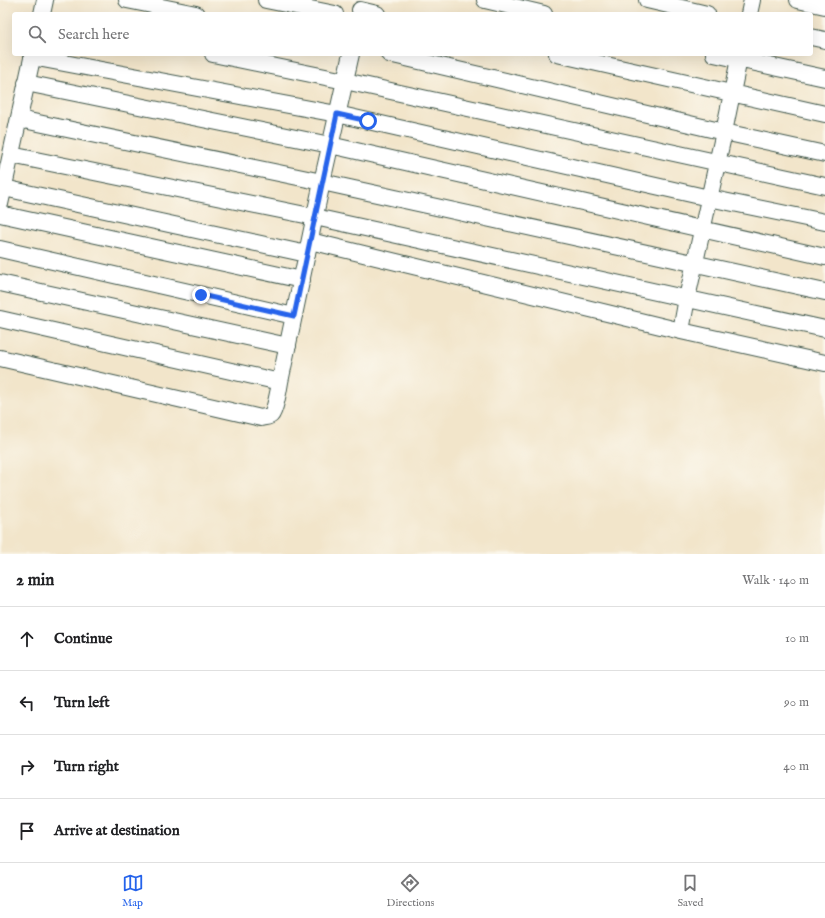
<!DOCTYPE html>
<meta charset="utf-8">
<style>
body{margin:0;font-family:"IM FELL English",serif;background:#f6f6f6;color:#202124}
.stop{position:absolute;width:12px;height:12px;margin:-9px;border:3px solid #2563eb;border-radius:50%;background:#fff}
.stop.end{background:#2563eb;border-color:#fff;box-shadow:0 1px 4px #0008}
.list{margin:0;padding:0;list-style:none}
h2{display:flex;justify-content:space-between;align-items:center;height:52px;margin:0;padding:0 16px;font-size:17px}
h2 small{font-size:13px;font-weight:400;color:#757577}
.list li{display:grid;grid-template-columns:26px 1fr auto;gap:12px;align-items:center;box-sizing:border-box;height:64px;padding:0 16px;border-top:1px solid #e0e0e0}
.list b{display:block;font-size:15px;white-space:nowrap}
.list em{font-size:13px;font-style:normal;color:#757577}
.icon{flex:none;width:22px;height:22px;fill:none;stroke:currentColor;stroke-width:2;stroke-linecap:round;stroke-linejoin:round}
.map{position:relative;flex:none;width:825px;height:554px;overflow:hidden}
.search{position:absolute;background:#fff;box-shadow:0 4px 16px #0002;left:12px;right:12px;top:12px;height:44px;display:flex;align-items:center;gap:10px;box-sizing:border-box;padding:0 14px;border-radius:4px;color:#757577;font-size:15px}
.sheet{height:308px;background:#fff}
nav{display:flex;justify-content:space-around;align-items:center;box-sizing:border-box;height:56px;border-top:1px solid #e0e0e0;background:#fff;font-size:11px;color:#757577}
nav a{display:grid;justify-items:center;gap:2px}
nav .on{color:#2563eb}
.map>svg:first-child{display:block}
</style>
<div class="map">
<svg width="825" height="554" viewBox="0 0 825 554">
<rect width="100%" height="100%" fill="#fbf7ec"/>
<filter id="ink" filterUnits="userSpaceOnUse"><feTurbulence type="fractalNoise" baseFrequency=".025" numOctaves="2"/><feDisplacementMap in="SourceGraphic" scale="8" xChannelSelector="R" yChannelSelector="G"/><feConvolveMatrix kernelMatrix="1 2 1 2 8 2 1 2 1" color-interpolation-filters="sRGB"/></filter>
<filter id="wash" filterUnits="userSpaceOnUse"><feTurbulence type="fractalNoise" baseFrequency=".012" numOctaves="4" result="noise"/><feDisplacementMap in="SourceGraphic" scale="16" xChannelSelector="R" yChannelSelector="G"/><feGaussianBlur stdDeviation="0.9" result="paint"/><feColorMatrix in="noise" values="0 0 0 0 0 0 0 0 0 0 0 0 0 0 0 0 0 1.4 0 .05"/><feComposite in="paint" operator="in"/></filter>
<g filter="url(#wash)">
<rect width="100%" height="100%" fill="#f2e5ca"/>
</g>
<g filter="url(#ink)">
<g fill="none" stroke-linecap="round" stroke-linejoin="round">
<defs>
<path id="minor" d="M127,0L196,14
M266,0L335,14
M485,0L544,14
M647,0L707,14
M798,0L825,6
M360,10L377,14
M42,14L45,0
M749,14L752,0
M811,37L825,40
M213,54L345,81L825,186
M389,54L724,132L825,154
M557,54L825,114
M714,54L825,78
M32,57L337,114L709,198L825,222
M26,83L330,145L825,257
M19,119L322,182L825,292
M11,155L315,217L825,329
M4,188L307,254
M0,204L33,54
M0,214L302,280
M310,241L681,331L825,363
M0,249L294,316
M0,283L288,346
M0,319L280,382
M681,331L687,298L724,132L740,54
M0,358L261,418C264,417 269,417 271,415C275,411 279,389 280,382L322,182L351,54"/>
</defs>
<use href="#minor" stroke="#3f564a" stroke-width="18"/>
<use href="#minor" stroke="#fff" stroke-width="16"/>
</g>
</g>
<g fill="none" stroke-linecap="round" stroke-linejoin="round" filter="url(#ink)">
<path stroke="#2563eb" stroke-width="5" d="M201,295L294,316L337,114L368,121"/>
</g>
</svg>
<div class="stop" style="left:368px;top:121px"></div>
<div class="stop end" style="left:201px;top:295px"></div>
<div class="search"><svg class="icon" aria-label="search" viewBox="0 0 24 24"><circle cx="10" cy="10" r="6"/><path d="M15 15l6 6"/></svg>Search here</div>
</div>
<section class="sheet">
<h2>2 min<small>Walk · 140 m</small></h2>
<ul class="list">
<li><svg class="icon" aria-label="ahead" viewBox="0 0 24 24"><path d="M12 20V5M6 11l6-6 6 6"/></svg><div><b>Continue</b></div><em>10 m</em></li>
<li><svg class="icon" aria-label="left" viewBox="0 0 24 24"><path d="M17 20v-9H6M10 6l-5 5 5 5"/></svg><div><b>Turn left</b></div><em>90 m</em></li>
<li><svg class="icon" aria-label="right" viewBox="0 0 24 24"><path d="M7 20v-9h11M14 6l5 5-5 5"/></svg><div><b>Turn right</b></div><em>40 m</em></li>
<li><svg class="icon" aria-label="arrive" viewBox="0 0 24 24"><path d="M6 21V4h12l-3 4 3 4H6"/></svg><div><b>Arrive at destination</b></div></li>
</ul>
</section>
<nav>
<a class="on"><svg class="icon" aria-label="map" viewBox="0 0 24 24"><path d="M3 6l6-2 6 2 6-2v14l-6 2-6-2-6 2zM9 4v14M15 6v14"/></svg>Map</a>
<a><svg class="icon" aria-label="directions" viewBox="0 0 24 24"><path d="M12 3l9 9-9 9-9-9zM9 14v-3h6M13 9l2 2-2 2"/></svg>Directions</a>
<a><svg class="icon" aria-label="saved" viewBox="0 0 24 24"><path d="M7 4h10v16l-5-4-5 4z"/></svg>Saved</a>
</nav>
